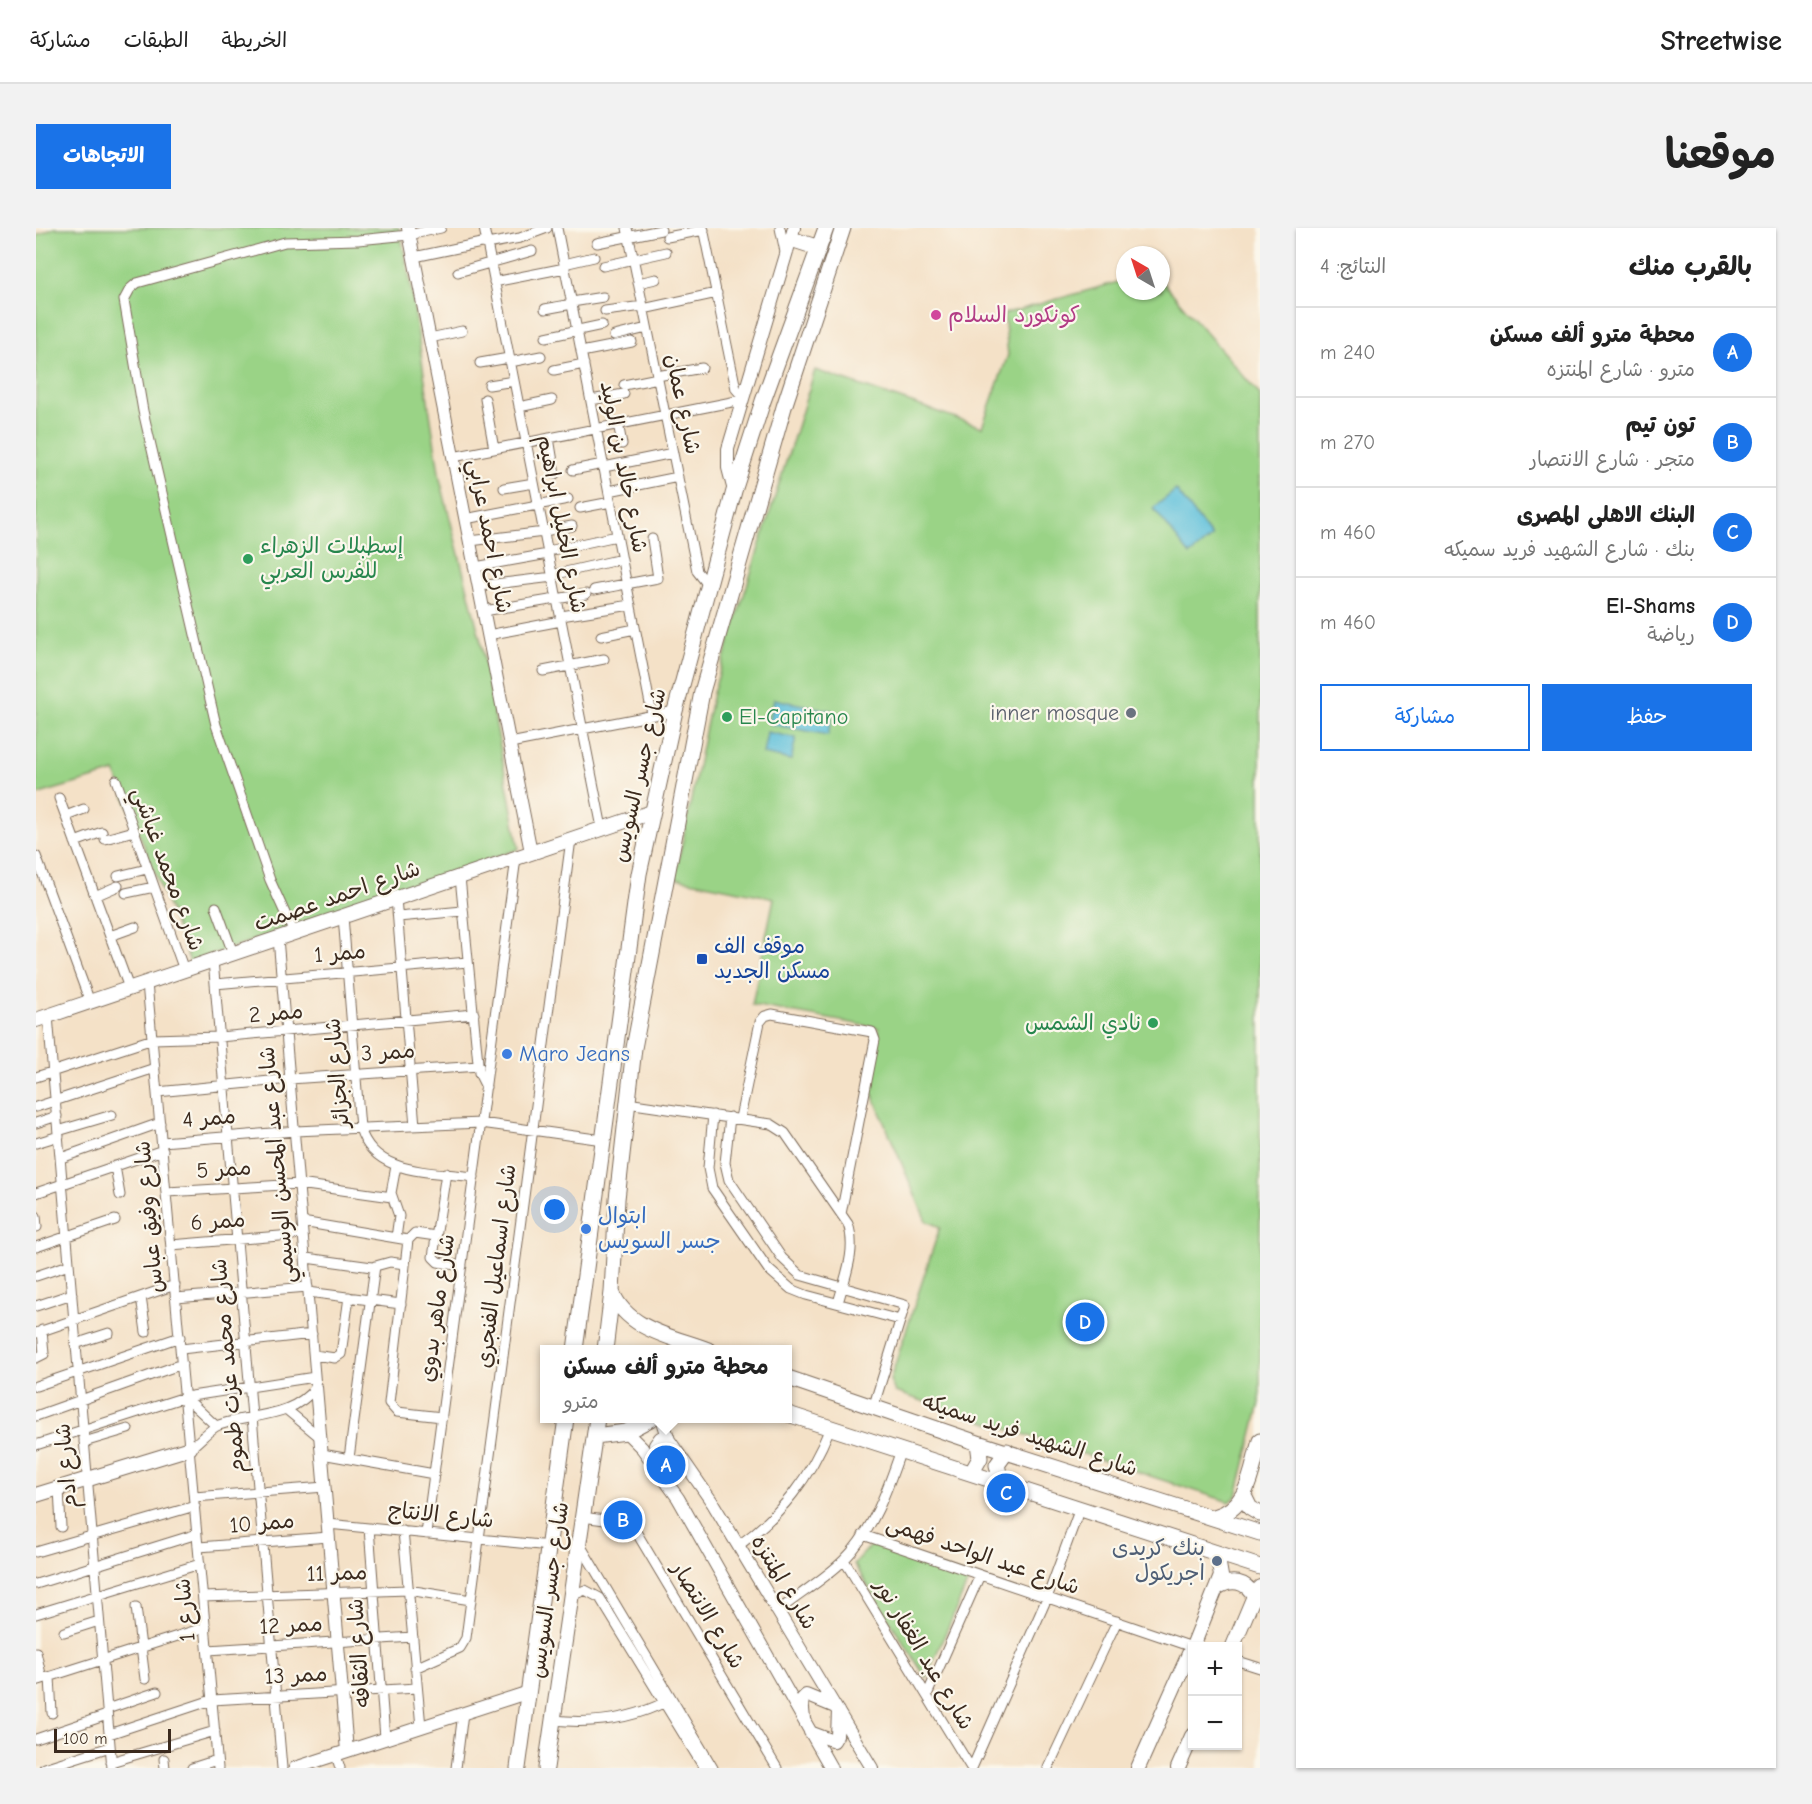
<!DOCTYPE html>
<html lang="ar">
<meta charset="utf-8">
<style>
body{margin:0;font-family:"Comic Neue","Playpen Sans Arabic",sans-serif;background:#f2f2f2;color:#222;direction:rtl}
.controls{position:absolute;right:18px;bottom:18px;display:grid;overflow:hidden;border-radius:0px;box-shadow:0 2px 4px #0004}
.controls button{width:54px;height:54px;display:grid;place-items:center;padding:0;border:0;border-bottom:2px solid #e0e0e0;background:#fff;color:#222;font:30px sans-serif}
.compass{position:absolute;left:1080px;top:18px;width:54px;height:54px;border-radius:50%;background:#fff;box-shadow:0 2px 4px #0004;rotate:321deg}
.scale{position:absolute;left:18px;bottom:15px;width:117px;box-sizing:border-box;padding-left:6px;border:3px solid #3b2a1e;border-top:0;font-size:16px;line-height:21px;white-space:nowrap;color:#3b2a1e;-webkit-text-stroke:4px #fbf7ec;paint-order:stroke}
.you{position:absolute;left:519px;top:982px;width:21px;height:21px;margin:-15px;border:4px solid #fff;border-radius:50%;background:#1a73e8;box-shadow:0 0 0 9px #1a73e833}
.badge{display:grid;place-items:center;width:39px;height:39px;border-radius:50%;background:#1a73e8;color:#fff;font-size:20px;font-weight:700}
.pin{position:absolute;translate:-50% -50%;border:3px solid #fff;box-shadow:0 2px 6px #0006}
.popup{position:absolute;left:504px;top:1117px;width:252px;height:78px;box-sizing:border-box;display:grid;place-content:center;border-radius:0px;background:#fff;filter:drop-shadow(0 2px 4px #0005);font-size:20px;white-space:nowrap;color:#767676}
.popup b{font-size:22px;color:#222}
.popup::after{content:'';position:absolute;left:50%;top:100%;margin-left:-12px;border:12px solid transparent;border-top-color:#fff}
.list{margin:0;padding:0;list-style:none}
h2{display:flex;justify-content:space-between;align-items:center;height:78px;margin:0;padding:0 24px;font-size:26px}
h2 small{font-size:20px;font-weight:400;color:#767676}
.list li{display:grid;grid-template-columns:39px 1fr auto;gap:18px;align-items:center;box-sizing:border-box;height:90px;padding:0 24px;border-top:2px solid #e0e0e0}
.list b{display:block;font-size:22px;white-space:nowrap}
.list p{margin:0;font-size:20px;white-space:nowrap;color:#767676}
.list em{font-size:20px;font-style:normal;color:#767676}
.actions{display:flex;gap:12px;padding:18px 24px}
.actions a{flex:1;padding:14px 0;border:2px solid #1a73e8;border-radius:0px;text-align:center;font-size:21px;color:#1a73e8}
.actions .main{background:#1a73e8;color:#fff}
.map{position:relative;flex:none;width:1224px;height:1540px;overflow:hidden;direction:ltr;border-radius:0px}
header{display:flex;align-items:center;gap:36px;box-sizing:border-box;height:84px;padding:0 30px;background:#fff;border-bottom:2px solid #e0e0e0}
header strong{font-size:28px}
nav{display:flex;gap:33px;margin-inline-start:auto;font-size:21px}
.intro{display:flex;align-items:center;justify-content:space-between;box-sizing:border-box;height:144px;padding:0 36px}
h1{margin:0;font-size:42px}
.button{padding:15px 27px;border-radius:0px;background:#1a73e8;color:#fff;font-size:21px;font-weight:700}
main{display:flex;gap:36px;padding:0 36px}
aside{flex:1;background:#fff;border-radius:0px;box-shadow:0 2px 4px #0004}
.map>svg:first-child{display:block}
</style>
<header>
<strong>Streetwise</strong>
<nav><a>الخريطة</a><a>الطبقات</a><a>مشاركة</a></nav>
</header>
<div class="intro"><h1>موقعنا</h1><a class="button">الاتجاهات</a></div>
<main>
<aside>
<h2>بالقرب منك<small>النتائج: 4</small></h2>
<ul class="list">
<li><span class="badge">A</span><div><b>محطة مترو ألف مسكن</b><p>مترو · شارع المنتزه</p></div><em>240 m</em></li>
<li><span class="badge">B</span><div><b>تون تيم</b><p>متجر · شارع الانتصار</p></div><em>270 m</em></li>
<li><span class="badge">C</span><div><b>البنك الاهلى المصرى</b><p>بنك · شارع الشهيد فريد سميكه</p></div><em>460 m</em></li>
<li><span class="badge">D</span><div><b>El-Shams</b><p>رياضة</p></div><em>460 m</em></li>
</ul>
<div class="actions"><a class="main">حفظ</a><a>مشاركة</a></div>
</aside>
<div class="map">
<svg width="1224" height="1540" viewBox="0 0 1224 1540">
<rect width="100%" height="100%" fill="#fbf7ec"/>
<filter id="ink" filterUnits="userSpaceOnUse"><feTurbulence type="fractalNoise" baseFrequency=".0167" numOctaves="2"/><feDisplacementMap in="SourceGraphic" scale="12" xChannelSelector="R" yChannelSelector="G"/><feConvolveMatrix kernelMatrix="1 2 1 2 8 2 1 2 1" color-interpolation-filters="sRGB"/></filter>
<filter id="wash" filterUnits="userSpaceOnUse"><feTurbulence type="fractalNoise" baseFrequency=".008" numOctaves="4" result="noise"/><feDisplacementMap in="SourceGraphic" scale="24" xChannelSelector="R" yChannelSelector="G"/><feGaussianBlur stdDeviation="1.35" result="paint"/><feColorMatrix in="noise" values="0 0 0 0 0 0 0 0 0 0 0 0 0 0 0 0 0 1.4 0 .05"/><feComposite in="paint" operator="in"/></filter>
<g filter="url(#wash)">
<rect width="100%" height="100%" fill="#f4e1c7"/>
<path fill="#9ad386" stroke="#6a7e52" stroke-width="1.5" d="M18,0H363L373,47L404,251L444,410L483,621L154,734L79,544L0,567V8Z
M1089,52V63H1125V52L1224,167V1175L1201,1268L1193,1274L859,1164L854,1152L904,999L890,993L833,858L843,800L716,777L738,670L639,650L677,465L779,142L946,199L972,127L968,86Z
M836,1316L934,1349L890,1450L818,1336Z"/>
<path fill="#5cbfda" stroke="#4c747c" stroke-width="1.5" d="M1140,262L1176,309L1154,327L1117,280Z
M738,471L797,483L792,507L733,496Z
M731,504L760,510L755,532L727,526Z"/>
</g>
<g filter="url(#ink)">
<g fill="none" stroke-linecap="round" stroke-linejoin="round">
<defs>
<path id="minor" d="M448,0L566,600
M521,0L616,486
M591,0L661,343L672,357
M667,0L700,161L707,169
M744,0L749,24
M631,9L668,2
M561,15L625,2
M451,16L484,10L511,0
M378,29L450,14
M528,36L558,29
M567,38L630,24
M422,44L496,23
M458,54L529,40
M602,55L620,51
M536,74L567,69
M509,81L536,76
M607,81L681,65
M569,83L607,78
M578,108L611,100
M510,109L566,97
M394,110L426,103
M545,124L596,114
M474,134L505,128
M444,135L473,130
M518,142L548,136
M621,148L666,140
M453,157L478,153
M588,157L622,150
M449,171L458,221
M555,172L588,166
M483,179L516,172
M582,195L586,216
M513,210L519,246
M417,229L706,172
M568,239L637,225
M537,242L567,236
M468,260L498,255
M573,263L642,249
M544,280L575,274
M429,291L532,271
M508,303L536,298
M434,313L508,304
M512,323L581,308
M439,339L512,326
M516,347L586,331
M443,358L517,349
M558,362L622,350L616,311
M448,383L550,366
M525,388L595,377
M452,407L525,393
M565,408L599,401
M507,443L568,431
M474,515L639,483
M80,552L148,742
M23,570L93,760
M30,588L48,581
M69,611L98,603
M39,614L66,604
M0,628L54,774
M82,648L111,641
M424,649L443,845L450,859
M90,665L118,659
M59,668L82,658
M360,670L379,898
M180,679L197,725
M307,688L324,900C338,948 396,943 438,949
M362,689L427,683
M258,705L234,652L180,497L107,183L88,72L94,61L101,55L249,14L322,12L373,7L405,0
M74,708L99,699
M177,732L246,1540
M111,755L182,1540
M179,756L432,734
M12,788L76,1540
M0,849L117,811L183,809L438,786
M121,864L254,851L443,838
M591,875L735,896L749,905L812,996C821,1022 809,1049 802,1075
M0,879L119,840
M677,887L672,940L676,960L732,1041L755,1061L770,1067L864,1092
M694,889L689,935L693,952L746,1030L764,1047L869,1077L837,1180
M704,890L724,794L729,788L736,786L836,804L839,812L805,986
M0,895L21,888
M22,903L76,887
M126,914L259,903L445,895L567,912
M0,915L23,908
M25,930L124,895
M79,938L84,967
M410,945L397,1029L402,1034L426,1038
M131,964L263,956L356,969
M0,965L127,922
M0,988L1,999
M266,994L372,1012
M400,1008L379,1005L372,1012L353,1175L361,1184L406,1189
M360,1010L363,988L355,965L360,938
M135,1017L267,1006
M0,1019L79,992
M270,1030L336,1039L354,1034L369,1036
M0,1048L33,1037
M272,1064L365,1076
M105,1069L110,1104
M140,1070L272,1059
M0,1078L36,1066
M0,1105L139,1057
M39,1116L73,1105
M145,1121L276,1106
M278,1127L299,1130L305,1126L313,1069
M0,1130L8,1126L6,1102
M0,1158L144,1109
M149,1169L180,1198
M251,1182L285,1210
M0,1188L146,1136
M48,1214L92,1201
M0,1217L149,1169L279,1149
M154,1220C163,1214 173,1201 183,1197C217,1185 255,1191 280,1159L242,710
M286,1226L398,1246
M313,1230L339,1038
M23,1260L25,1299
M158,1269L289,1259
M546,1289L584,1294L599,1302L741,1540
M292,1296L514,1318
M333,1300L349,1510
M367,1303L385,1499
M390,1306L480,630
M827,1307L1156,1419
M543,1315L677,1540
M702,1318C746,1286 774,1250 794,1200
M163,1319L293,1309
M0,1324L159,1278
M808,1332L935,1540
M0,1356L161,1306
M535,1368L549,1362L564,1370L668,1540
M167,1369L372,1362L435,1372
M100,1379L109,1451
M742,1383C763,1366 789,1351 808,1332C837,1303 852,1260 865,1222
M0,1386L164,1336
M28,1404L63,1393
M172,1422L377,1409
M0,1424L6,1451
M1202,1433L1224,1440
M379,1440L424,1420L430,1410L535,611
M14,1449L16,1485
M0,1453L170,1399
M891,1467L944,1347
M71,1481L121,1464
M517,1492C556,1496 595,1492 631,1473
M73,1506L176,1472L381,1460
M0,1511L71,1487
M300,1527L304,1540
M128,1531L129,1540
M75,1534L179,1503
M8,1540L74,1519
M156,1540L181,1532
M420,1540L427,1485
M936,1540L1011,1370L1044,1280
M1012,1540L1081,1393"/>
<path id="tertiary" d="M372,0L495,624
M698,263L692,240V221L758,0
M280,1159L311,1523
M626,1190L633,1212L676,1274L836,1540
M590,1204L606,1220L642,1270L795,1540
M626,1240L619,1217L624,1210L631,1209
M768,1491L766,1471L770,1467L799,1479
M774,1504L798,1513L801,1508L802,1483
M259,1540L493,1464"/>
<path id="secondary" d="M0,792L616,584
M0,1267L154,1220
M1181,1360C1195,1350 1210,1353 1218,1368
M1157,1418L1185,1348L1181,1325
M1197,1418L1218,1368L1224,1359
M1102,1540L1156,1419
M1142,1540L1156,1508"/>
<path id="primary" d="M755,11L783,20
M576,1064C591,1102 638,1109 672,1122
M539,1122L603,646L639,483L698,263L727,173L790,0
M569,1122L576,1064L581,971L598,820L666,464L748,179L807,0
M752,1150L942,1215L1224,1305
M752,1186L1224,1339
M559,1208L590,1204L616,1190
M936,1244L944,1230L942,1215
M965,1253L961,1237L971,1223
M1208,1268L1214,1280L1224,1286
M1178,1289C1213,1281 1215,1243 1224,1213
M482,1540L530,1190
M510,1540L561,1190"/>
</defs>
<use href="#minor" stroke="#7c6a59" stroke-width="11"/>
<use href="#tertiary" stroke="#7c6a59" stroke-width="14"/>
<use href="#secondary" stroke="#7c6a59" stroke-width="16"/>
<use href="#primary" stroke="#7c6a59" stroke-width="17"/>
<use href="#minor" stroke="#fff" stroke-width="9"/>
<use href="#tertiary" stroke="#fff" stroke-width="12"/>
<use href="#secondary" stroke="#fff" stroke-width="14"/>
<use href="#primary" stroke="#fff" stroke-width="15"/>
</g>
</g>
<circle fill="#d1479c" stroke="#fbf7ec" stroke-width="2" cx="900" cy="87" r="6"/>
<g fill="#2e9e5b" stroke="#fbf7ec" stroke-width="2">
<circle cx="212" cy="331" r="6"/>
<circle cx="691" cy="489" r="6"/>
<circle cx="1117" cy="795" r="6"/>
</g>
<circle fill="#6b7280" stroke="#fbf7ec" stroke-width="2" cx="1095" cy="485" r="6"/>
<rect fill="#1a4fb4" stroke="#fbf7ec" stroke-width="2" x="660" y="725" width="12" height="12" rx="3"/>
<g fill="#3f7fe0" stroke="#fbf7ec" stroke-width="2">
<circle cx="471" cy="826" r="6"/>
<circle cx="550" cy="1001" r="6"/>
</g>
<circle fill="#5c6f8a" stroke="#fbf7ec" stroke-width="2" cx="1181" cy="1333" r="6"/>
<g text-anchor="middle" dominant-baseline="central" stroke-width="4.5" stroke-linejoin="round" paint-order="stroke">
<g font-size="22" fill="#b23c85" stroke="#fbf7ec" text-anchor="start">
<text x="912" y="87">كونكورد السلام</text>
</g>
<g font-size="22" fill="#3b2a1e" stroke="#fbf7ec">
<text transform="translate(647 176) rotate(78)">شارع عمان</text>
<text transform="translate(588 239) rotate(79)">شارع خالد بن الوليد</text>
<text transform="translate(526 296) rotate(79)">شارع الخليل ابراهيم</text>
<text transform="translate(454 308) rotate(79)">شارع احمد عرابي</text>
<text transform="translate(603 547) rotate(-77)">شارع جسر السويس</text>
<text transform="translate(132 641) rotate(70)">شارع محمد غباشي</text>
<text transform="translate(301 668) rotate(-19)">شارع احمد عصمت</text>
<text transform="translate(304 725) rotate(-5)">ممر 1</text>
<text transform="translate(240 785) rotate(-5)">ممر 2</text>
<text transform="translate(352 824) rotate(-4)">ممر 3</text>
<text transform="translate(301 845) rotate(-95)">شارع الجزائر</text>
<text transform="translate(173 890) rotate(-5)">ممر 4</text>
<text transform="translate(241 937) rotate(-95)">شارع عبد المحسن الوسيمي</text>
<text transform="translate(188 941) rotate(-4)">ممر 5</text>
<text transform="translate(113 989) rotate(-95)">شارع وفيق عباس</text>
<text transform="translate(182 993) rotate(-4)">ممر 6</text>
<text transform="translate(460 1038) rotate(-83)">شارع اسماعيل الفنجري</text>
<text transform="translate(401 1080) rotate(-82)">شارع ماهر بدوي</text>
<text transform="translate(192 1138) rotate(-95)">شارع محمد عزت طموم</text>
<text transform="translate(994 1207) rotate(18)">شارع الشهيد فريد سميكه</text>
<text transform="translate(30 1238) rotate(-95)">شارع ادم</text>
<text transform="translate(405 1287) rotate(6)">شارع الانتاج</text>
<text transform="translate(226 1295) rotate(-5)">ممر 10</text>
<text transform="translate(947 1327) rotate(19)">شارع عبد الواحد فهمى</text>
<text transform="translate(301 1345) rotate(-2)">ممر 11</text>
<text transform="translate(748 1354) rotate(59)">شارع المنتزه</text>
<text transform="translate(513 1362) rotate(-82)">شارع جسر السويس</text>
<text transform="translate(149 1382) rotate(-95)">شارع 1</text>
<text transform="translate(672 1387) rotate(59)">شارع الانتصار</text>
<text transform="translate(255 1397) rotate(-3)">ممر 12</text>
<text transform="translate(323 1425) rotate(-94)">شارع الثقافه</text>
<text transform="translate(888 1426) rotate(59)">شارع عبد الغفار نور</text>
<text transform="translate(260 1447) rotate(-3)">ممر 13</text>
</g>
<g font-size="22" fill="#27864d" stroke="#fbf7ec" text-anchor="start">
<text x="224" y="318">إسطبلات الزهراء<tspan x="224" dy="25">للفرس العربي</tspan></text>
<text x="703" y="489">El-Capitano</text>
<text x="1105" y="795" text-anchor="end">نادي الشمس</text>
</g>
<g font-size="22" fill="#5b616d" stroke="#fbf7ec" text-anchor="end">
<text x="1083" y="485">inner mosque</text>
</g>
<g font-size="22" fill="#164399" stroke="#fbf7ec" text-anchor="start">
<text x="678" y="718">موقف الف<tspan x="678" dy="25">مسكن الجديد</tspan></text>
</g>
<g font-size="22" fill="#366cbe" stroke="#fbf7ec" text-anchor="start">
<text x="483" y="826">Maro Jeans</text>
<text x="562" y="988">ابتوال<tspan x="562" dy="25">جسر السويس</tspan></text>
</g>
<g font-size="22" fill="#4e5e75" stroke="#fbf7ec" text-anchor="end">
<text x="1169" y="1320">بنك كريدى<tspan x="1169" dy="25">اجريكول</tspan></text>
</g>
</g>
</svg>
<div class="controls">
<button>+</button>
<button>−</button>
</div>
<svg class="compass" viewBox="-18 -18 36 36"><path d="M0-13l5 13h-10z" fill="#e53935"/><path d="M0 13l5-13h-10z" fill="#767676"/></svg>
<div class="scale">100 m</div>
<div class="you"></div>
<div class="pin badge" style="left:630px;top:1237px">A</div>
<div class="popup"><b>محطة مترو ألف مسكن</b>مترو</div>
<div class="pin badge" style="left:587px;top:1292px">B</div>
<div class="pin badge" style="left:970px;top:1265px">C</div>
<div class="pin badge" style="left:1049px;top:1094px">D</div>
</div>
</main>
